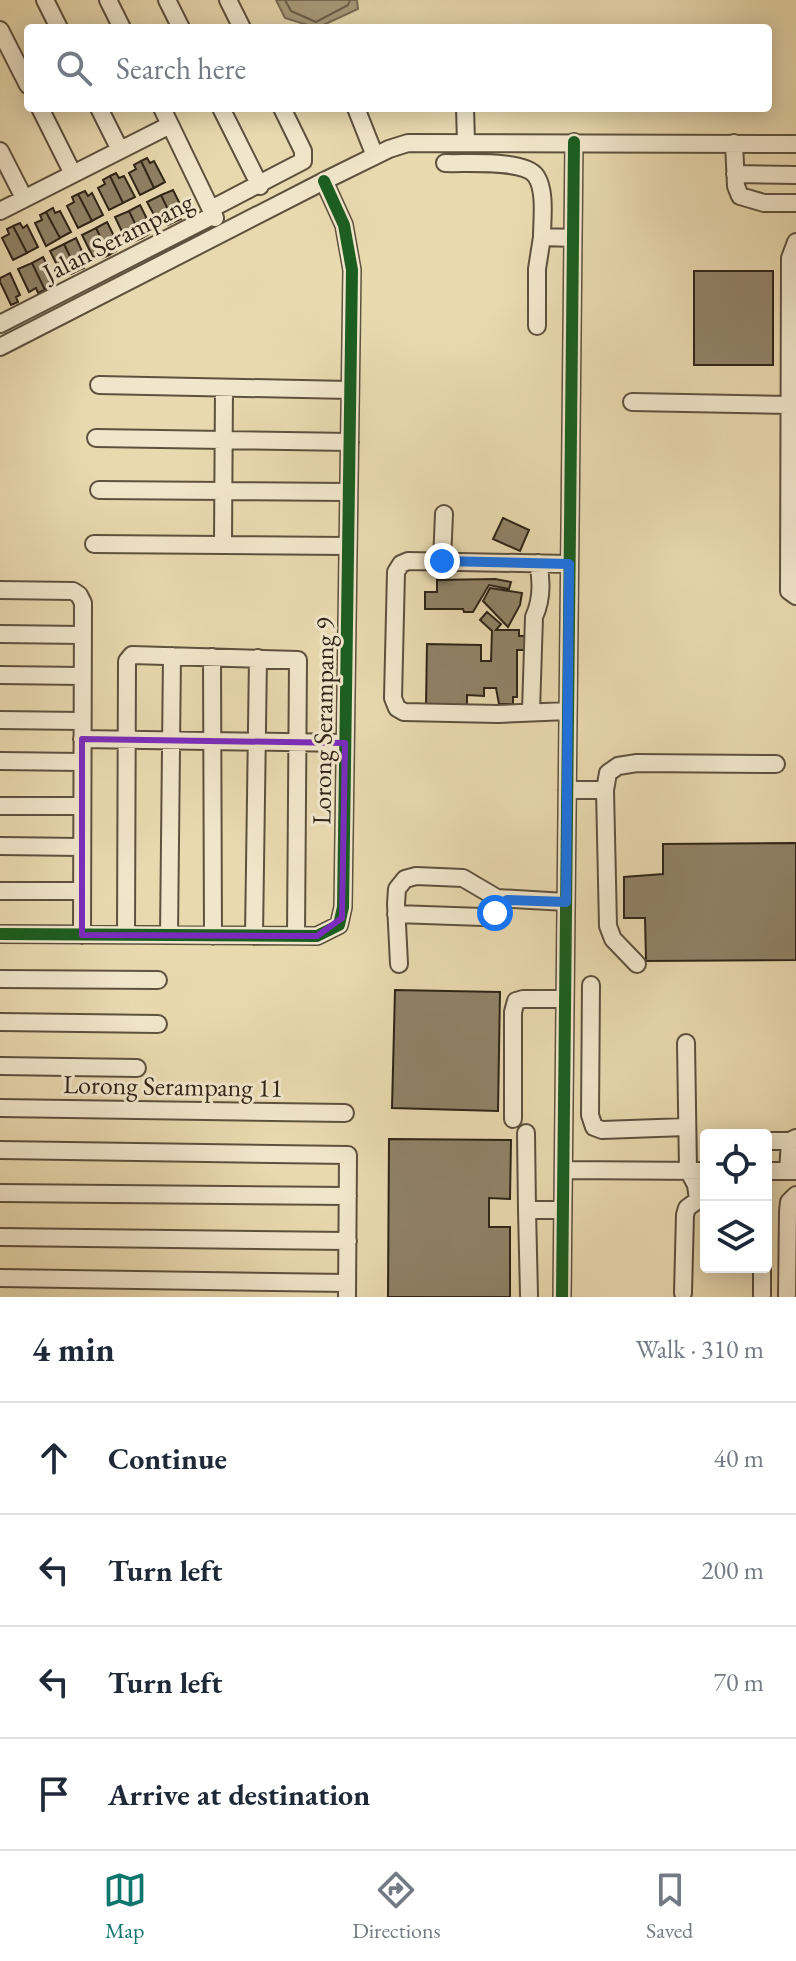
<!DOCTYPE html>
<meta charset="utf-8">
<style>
body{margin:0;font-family:"EB Garamond",serif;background:#f6f6f7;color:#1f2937}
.controls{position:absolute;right:24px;bottom:24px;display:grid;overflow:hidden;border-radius:8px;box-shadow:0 4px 20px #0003}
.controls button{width:72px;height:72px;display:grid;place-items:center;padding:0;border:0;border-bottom:2px solid #e0e1e3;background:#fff;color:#1f2937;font:40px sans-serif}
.stop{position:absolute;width:24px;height:24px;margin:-18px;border:6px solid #1a73e8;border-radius:50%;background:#fff}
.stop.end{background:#1a73e8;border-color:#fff;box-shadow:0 2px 8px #0008}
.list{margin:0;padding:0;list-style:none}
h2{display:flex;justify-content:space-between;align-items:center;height:104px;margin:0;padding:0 32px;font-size:34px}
h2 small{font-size:26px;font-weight:400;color:#747a83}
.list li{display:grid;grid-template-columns:52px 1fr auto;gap:24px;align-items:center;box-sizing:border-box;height:112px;padding:0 32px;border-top:2px solid #e0e1e3}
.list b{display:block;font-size:30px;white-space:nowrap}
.list em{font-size:26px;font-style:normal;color:#747a83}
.icon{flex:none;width:44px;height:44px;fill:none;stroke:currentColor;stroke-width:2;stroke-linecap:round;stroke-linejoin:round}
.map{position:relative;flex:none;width:796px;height:1297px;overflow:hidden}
.search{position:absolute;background:#fff;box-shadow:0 4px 20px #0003;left:24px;right:24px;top:24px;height:88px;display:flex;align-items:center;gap:20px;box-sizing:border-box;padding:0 28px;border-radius:8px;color:#747a83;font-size:30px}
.sheet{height:552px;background:#fff}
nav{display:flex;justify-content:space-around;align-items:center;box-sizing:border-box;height:112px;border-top:2px solid #e0e1e3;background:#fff;font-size:22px;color:#747a83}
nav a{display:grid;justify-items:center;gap:4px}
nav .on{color:#0f766e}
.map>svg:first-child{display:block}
</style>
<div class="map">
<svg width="796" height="1297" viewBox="0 0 796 1297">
<rect width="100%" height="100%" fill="#e9d9af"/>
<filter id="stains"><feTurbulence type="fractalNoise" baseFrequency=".0025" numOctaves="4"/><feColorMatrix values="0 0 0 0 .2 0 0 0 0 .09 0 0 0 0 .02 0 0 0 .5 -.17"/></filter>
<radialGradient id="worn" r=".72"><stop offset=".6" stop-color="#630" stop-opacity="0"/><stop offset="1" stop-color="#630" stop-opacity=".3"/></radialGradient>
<path fill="#aa9b7c" stroke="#796b54" stroke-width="2" d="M276,0H357L358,9L317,28L285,18Z"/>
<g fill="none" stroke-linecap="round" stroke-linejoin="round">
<path stroke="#6c604a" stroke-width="2" d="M285,0L291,11L316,22L348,5L350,0"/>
</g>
<path fill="#908267" stroke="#2f2418" stroke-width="2" d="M147,158L150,163L154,161L165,182L154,188L141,161Z
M141,161L154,188L140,195L129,173L136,169L134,165Z
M116,173L119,178L124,176L135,197L123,203L110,176Z
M110,176L123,203L109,210L98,188L105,184L103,180Z
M173,190L184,212L179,214L181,219L174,222L161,195Z
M85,191L88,196L92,193L103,215L92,221L78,194Z
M78,194L92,221L78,228L67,206L74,202L72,197Z
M161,195L174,222L168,225L166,221L159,224L147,202Z
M140,205L151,227L146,229L149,234L142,238L129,211Z
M53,208L55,213L60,211L71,232L60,238L46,212Z
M129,211L142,238L135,241L133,236L126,240L115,217Z
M46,212L60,238L46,246L35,223L42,220L40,215Z
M107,222L118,244L113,246L116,251L109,255L96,228Z
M20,223L23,228L27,225L38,247L27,253L13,226Z
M13,226L27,253L13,260L2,238L9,234L7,229Z
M96,228L109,255L102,258L100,254L93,257L82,235Z
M76,238L86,260L82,263L84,268L77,271L64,244Z
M64,244L77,271L71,274L68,270L61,273L50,251Z
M43,257L54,279L49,281L51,286L45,290L32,263Z
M32,263L45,290L38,293L36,288L29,292L18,269Z
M694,271H773V365H694Z
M10,273L20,295L16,297L18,302L11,305L0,282V278Z
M503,518L529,530L520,551L493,539Z
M495,579L511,582L509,589L489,585L473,612H464L463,609H425V592H437V580Z
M490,588L522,593L520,605L508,627L483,601Z
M487,612L501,624L496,630H519V636H531L530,650H517V697H513V704H499L496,688H484V696L467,695V707L426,706L427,644L481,645V661H491L492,631L480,620Z
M796,843V960L646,961L645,918H624V877L663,874V844Z
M395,990L500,992L498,1111L392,1108Z
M389,1139L511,1140L510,1199L489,1198V1227H510V1297H388Z"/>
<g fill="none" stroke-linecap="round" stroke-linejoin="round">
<defs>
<path id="minor" d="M45,0L59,28
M108,0L122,28
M167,0L181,28
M228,0L242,28
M0,30L28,85
M40,108L73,174
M99,108L120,150
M162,108L215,218
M221,108L260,186
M356,108L375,156
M465,108L466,142
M734,143L736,186L740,196L764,203H796
M0,151L24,198
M445,163C465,164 524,159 536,176C546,191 542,219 542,237L573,238
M735,174L796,175
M211,209L303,161V151L282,108
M0,211L170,125
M796,242L790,258L789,591L796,596
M0,324L214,215
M537,326V269L542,237
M0,347L324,181L389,149L408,143L796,144
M99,385L350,390
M632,402L789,405
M96,438L350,442
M99,490L349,492
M223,543L224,389
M94,544L347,546
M442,561L444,514
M0,590L73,591L79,595L83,603L82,935
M0,634L83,635
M212,657L213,936
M0,675L82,676
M531,711L534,617C542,600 542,582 538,563
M568,711L498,714L404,712L397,708L393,698L396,572L401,564L408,561L569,564
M0,720L82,721
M82,739L345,743
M0,761L82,762
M567,790H605L608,926L613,939L637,964
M605,790L608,773L618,766L637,763L776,764
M0,806H81
M0,846L81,847
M0,891H81
M396,914L483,917L495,913L507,900
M0,934L317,936L339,925L343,907L352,270L344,225L324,181
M126,935L127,661L132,655L298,660L296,936
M169,935L172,656
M254,936L258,658
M399,964L396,904L397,889L405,879L416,876L463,878L497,898L566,902
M0,979L158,980
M591,985L590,1115L594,1127L602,1130L686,1127
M0,1022L158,1024
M0,1066L137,1068
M0,1108L345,1113
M513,1119V1012L516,1001L523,999H565
M526,1133L527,1210H563
M766,1141H790
M0,1150L348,1155L347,1297
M564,1170L706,1171
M766,1171H796
M788,1171L790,1141L796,1138
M0,1193L348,1196
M527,1210L529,1295
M0,1237L348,1241
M762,1267V1295
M0,1278L347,1283
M683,1293L685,1215L687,1208L698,1200L696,1185L688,1170L686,1043
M787,1295L788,1211L789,1202L796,1195
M562,1297L574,142"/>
</defs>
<use href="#minor" stroke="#5e513e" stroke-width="20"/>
<use href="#minor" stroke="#f1e6cb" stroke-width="16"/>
<defs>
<path id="cycleway" d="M0,934L317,936L339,925L343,907L352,270L344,225L324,181
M562,1297L574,142"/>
</defs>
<use href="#cycleway" stroke="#f1e6cb" stroke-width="17"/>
<use href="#cycleway" stroke="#1b5e20" stroke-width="12"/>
</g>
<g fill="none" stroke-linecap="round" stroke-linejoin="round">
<path stroke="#1a73e8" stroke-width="10" d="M442,561L569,564L566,902L507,900L495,913"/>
</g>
<path fill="none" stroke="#7b2cbf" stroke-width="6" stroke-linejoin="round" d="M82,739L345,743L342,918L317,936L82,935Z"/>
<g text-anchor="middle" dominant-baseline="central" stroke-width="6" stroke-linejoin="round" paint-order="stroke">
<g font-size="26" fill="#2f2418" stroke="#f1e6cb">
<text transform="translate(118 237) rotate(-27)">Jalan Serampang</text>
<text transform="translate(323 721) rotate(-89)">Lorong Serampang 9</text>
<text transform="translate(173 1086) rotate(1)">Lorong Serampang 11</text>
</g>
</g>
<rect width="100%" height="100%" filter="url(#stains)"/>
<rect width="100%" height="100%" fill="url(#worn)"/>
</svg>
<div class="controls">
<button><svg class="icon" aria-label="locate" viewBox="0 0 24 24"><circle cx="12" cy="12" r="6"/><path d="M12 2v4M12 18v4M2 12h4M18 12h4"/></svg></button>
<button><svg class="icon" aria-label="layers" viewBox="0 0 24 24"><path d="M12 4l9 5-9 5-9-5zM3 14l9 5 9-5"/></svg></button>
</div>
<div class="stop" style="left:495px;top:913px"></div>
<div class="stop end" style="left:442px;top:561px"></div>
<div class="search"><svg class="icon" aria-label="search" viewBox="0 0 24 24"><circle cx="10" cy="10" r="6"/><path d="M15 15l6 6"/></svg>Search here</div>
</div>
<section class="sheet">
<h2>4 min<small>Walk · 310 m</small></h2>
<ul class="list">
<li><svg class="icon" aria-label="ahead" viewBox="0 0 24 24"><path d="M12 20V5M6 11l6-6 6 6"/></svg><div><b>Continue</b></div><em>40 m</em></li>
<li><svg class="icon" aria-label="left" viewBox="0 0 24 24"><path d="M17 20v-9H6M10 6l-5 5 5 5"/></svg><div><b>Turn left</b></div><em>200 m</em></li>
<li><svg class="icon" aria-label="left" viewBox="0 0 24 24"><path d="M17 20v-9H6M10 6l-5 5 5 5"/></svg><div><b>Turn left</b></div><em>70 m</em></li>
<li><svg class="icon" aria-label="arrive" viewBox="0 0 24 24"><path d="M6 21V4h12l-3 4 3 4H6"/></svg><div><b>Arrive at destination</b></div></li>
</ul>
</section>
<nav>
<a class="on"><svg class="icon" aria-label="map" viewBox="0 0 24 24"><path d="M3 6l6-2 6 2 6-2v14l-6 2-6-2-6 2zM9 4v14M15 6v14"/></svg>Map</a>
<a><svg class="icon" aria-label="directions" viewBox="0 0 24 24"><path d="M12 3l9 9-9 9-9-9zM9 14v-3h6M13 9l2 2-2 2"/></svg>Directions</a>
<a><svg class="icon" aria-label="saved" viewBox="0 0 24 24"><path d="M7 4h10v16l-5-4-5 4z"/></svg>Saved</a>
</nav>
